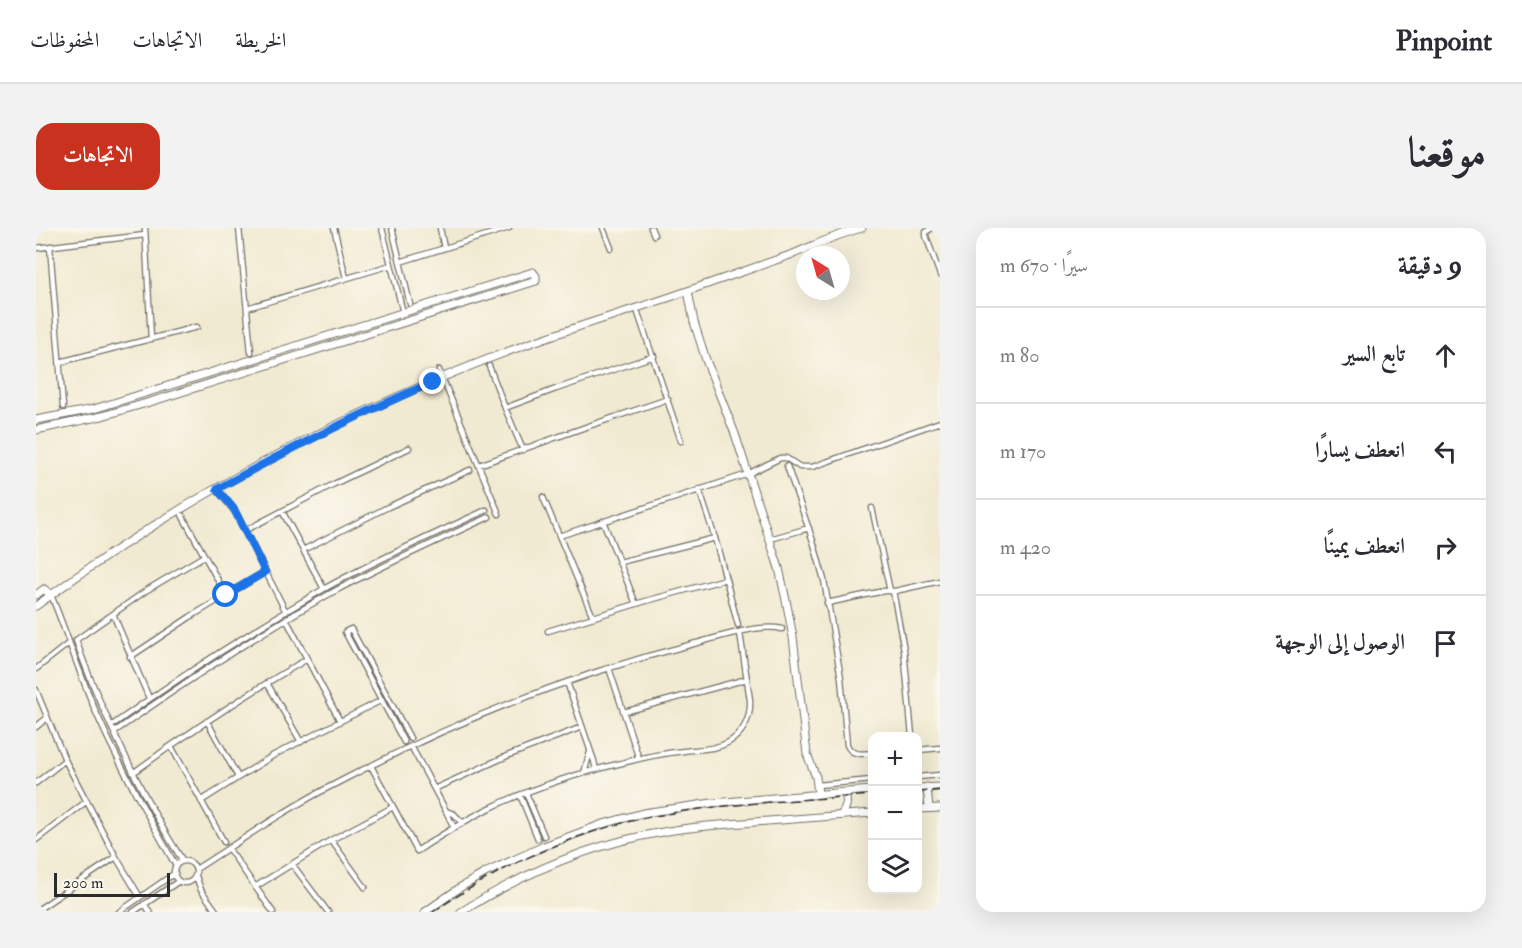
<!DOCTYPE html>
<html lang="ar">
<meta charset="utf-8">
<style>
body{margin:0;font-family:"IM FELL Double Pica",Amiri,serif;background:#f2f2f3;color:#2b2b33;direction:rtl}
.controls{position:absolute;right:18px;bottom:18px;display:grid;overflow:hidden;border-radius:12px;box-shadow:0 6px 24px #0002}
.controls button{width:54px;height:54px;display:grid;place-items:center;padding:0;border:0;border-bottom:2px solid #e1e1e2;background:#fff;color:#2b2b33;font:30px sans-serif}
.compass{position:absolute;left:760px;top:18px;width:54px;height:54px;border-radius:50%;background:#fff;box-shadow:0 6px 24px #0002;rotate:323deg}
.scale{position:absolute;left:18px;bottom:15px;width:116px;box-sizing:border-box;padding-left:6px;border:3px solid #2b2b2b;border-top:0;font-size:16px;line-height:21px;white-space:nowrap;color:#2b2b2b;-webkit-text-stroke:4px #fbf7ec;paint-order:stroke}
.stop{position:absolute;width:18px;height:18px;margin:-14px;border:4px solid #1a73e8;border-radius:50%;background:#fff}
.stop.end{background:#1a73e8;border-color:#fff;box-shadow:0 2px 6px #0008}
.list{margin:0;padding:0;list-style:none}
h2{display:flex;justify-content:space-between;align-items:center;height:78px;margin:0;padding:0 24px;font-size:26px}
h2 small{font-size:20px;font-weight:400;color:#7c7c81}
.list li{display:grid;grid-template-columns:39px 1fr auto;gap:18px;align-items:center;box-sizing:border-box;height:96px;padding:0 24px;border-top:2px solid #e1e1e2}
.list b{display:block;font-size:22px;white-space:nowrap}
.list em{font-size:20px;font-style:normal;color:#7c7c81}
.icon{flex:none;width:33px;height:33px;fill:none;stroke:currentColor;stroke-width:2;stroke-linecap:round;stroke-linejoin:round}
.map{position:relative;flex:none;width:904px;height:684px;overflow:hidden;direction:ltr;border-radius:18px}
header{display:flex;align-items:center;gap:36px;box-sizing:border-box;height:84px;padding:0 30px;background:#fff;border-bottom:2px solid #e1e1e2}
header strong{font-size:28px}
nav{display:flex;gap:33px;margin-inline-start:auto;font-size:21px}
.intro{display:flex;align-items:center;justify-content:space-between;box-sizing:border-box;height:144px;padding:0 36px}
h1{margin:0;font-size:42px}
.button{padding:15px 27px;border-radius:18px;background:#c8321e;color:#fff;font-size:21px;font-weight:700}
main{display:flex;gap:36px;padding:0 36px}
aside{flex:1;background:#fff;border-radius:18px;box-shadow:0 6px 24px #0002}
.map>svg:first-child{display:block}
</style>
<header>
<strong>Pinpoint</strong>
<nav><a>الخريطة</a><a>الاتجاهات</a><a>المحفوظات</a></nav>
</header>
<div class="intro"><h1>موقعنا</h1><a class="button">الاتجاهات</a></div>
<main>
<aside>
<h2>9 دقيقة<small>سيرًا · 670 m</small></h2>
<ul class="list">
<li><svg class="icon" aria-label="ahead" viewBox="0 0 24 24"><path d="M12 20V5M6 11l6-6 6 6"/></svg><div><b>تابع السير</b></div><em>80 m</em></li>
<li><svg class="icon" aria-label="left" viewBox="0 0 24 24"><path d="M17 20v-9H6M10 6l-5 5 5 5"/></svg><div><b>انعطف يسارًا</b></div><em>170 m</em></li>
<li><svg class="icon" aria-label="right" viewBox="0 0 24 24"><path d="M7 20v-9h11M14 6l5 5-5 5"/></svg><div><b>انعطف يمينًا</b></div><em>420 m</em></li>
<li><svg class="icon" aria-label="arrive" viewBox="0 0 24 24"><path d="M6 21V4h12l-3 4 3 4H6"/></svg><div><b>الوصول إلى الوجهة</b></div></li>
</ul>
</aside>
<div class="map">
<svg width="904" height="684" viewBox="0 0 904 684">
<rect width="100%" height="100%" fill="#fbf7ec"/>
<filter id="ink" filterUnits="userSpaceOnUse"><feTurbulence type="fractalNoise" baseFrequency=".0167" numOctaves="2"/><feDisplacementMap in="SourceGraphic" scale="12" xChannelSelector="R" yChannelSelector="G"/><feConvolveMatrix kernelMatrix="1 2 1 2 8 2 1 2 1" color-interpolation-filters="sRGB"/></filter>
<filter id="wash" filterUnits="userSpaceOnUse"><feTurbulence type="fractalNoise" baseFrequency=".008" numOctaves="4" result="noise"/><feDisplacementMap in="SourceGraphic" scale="24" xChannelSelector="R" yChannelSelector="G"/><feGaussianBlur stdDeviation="1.35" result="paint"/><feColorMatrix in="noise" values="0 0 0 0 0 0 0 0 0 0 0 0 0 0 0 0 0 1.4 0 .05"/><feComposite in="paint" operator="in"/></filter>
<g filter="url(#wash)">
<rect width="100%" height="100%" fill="#f1ead2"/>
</g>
<g filter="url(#ink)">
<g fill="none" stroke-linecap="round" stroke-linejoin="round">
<defs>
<path id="street" d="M109,0L115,111
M203,0L215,124
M298,0L310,50
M346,0L367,85
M356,0L374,76
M404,0L408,20
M567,0L575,20
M615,0L618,7
M896,0L890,4V8L904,47
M14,18L27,179
M0,20L109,7
M364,34L473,0
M211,80L355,37
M602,85L645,213
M24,134L161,99
M453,138L469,180L487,222
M403,142L463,286
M469,180L520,161L618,128
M443,237L544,201L632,171
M751,238L778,316L788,352L805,450L811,517C816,528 826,526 836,525
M181,261L200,285L250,384
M663,261L679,310L702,397
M507,269L557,389
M836,280L854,363
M246,283L288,361
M146,287L190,367
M567,293L600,376
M208,303L298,256L373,220
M523,308L712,246L744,230H750L764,239H776L904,194
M734,311L773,300
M267,322L352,279L434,242
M584,334L679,310
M857,363L868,422L876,508
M15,367C32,408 45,451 63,491C86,542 113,590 140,638
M791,375L848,363H859L904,353
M77,386L113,470
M250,391L304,493
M512,403L610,373L690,351
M94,429L154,389L229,344
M573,440L603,531
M0,441L33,415
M531,454L558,533L560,542
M231,455L265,514
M0,462L29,532L80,629L104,669
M588,484L711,451
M171,493L202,549
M75,498C143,449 214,404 286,362C339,332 395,308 450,282
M0,499L11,490
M78,504C149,454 221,406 297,364C348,337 401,313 453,289
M368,514L309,404L315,401L374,510
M135,518L188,614
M375,518L410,583L418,600
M882,522L904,520
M335,538L381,623C404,608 427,593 452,581C495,560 543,545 590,534C609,529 629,525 648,523C663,521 679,522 693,514C708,505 715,489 714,472L704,405
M97,545C153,504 211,466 271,431
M548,545L554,524
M882,549L904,547
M0,555L29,532
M781,557L836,552
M398,561L471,528L546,499
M490,565L508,608
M484,567L502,611
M165,573L238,527L346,472
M410,583L418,586L427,595
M0,612L51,573
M295,612L329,659
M192,620L237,684
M147,633C119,590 97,545 75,498C62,470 50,442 40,412L111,362L168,328
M138 644a11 11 0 1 1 22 0a11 11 0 1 1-22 0Z
M256,636L292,684
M160,641C207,611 253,579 303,554C415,495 534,447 657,416C681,410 724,395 746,401
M160,648L165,662L181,684
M219,659L295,612L357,579
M108,676L114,684
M0,683L80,629
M83,684L139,645
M97,684L143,653"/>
<path id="secondary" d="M652,63L658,94L670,132L699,206L743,340L751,377L757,409L771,526L780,549L782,566
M0,192L58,181L497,44L500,48V53L114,174L66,188L0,202
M0,367L8,361L15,367
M0,378C147,268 320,179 492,116C541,98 591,84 640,67C679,53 718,40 757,26C779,17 802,6 826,0
M891,559L893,580
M882,560L904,559
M882,581L904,580
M805,587C811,580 812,572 808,564
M389,684L425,659L451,644L508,618L567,596L607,585L676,575L836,562
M425,684C487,645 555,616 627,604C657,598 688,597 718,594C758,591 797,588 836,585"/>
</defs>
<use href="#street" stroke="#706e65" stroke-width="7"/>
<use href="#secondary" stroke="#706e65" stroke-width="9"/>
<use href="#street" stroke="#fff" stroke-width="4.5"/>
<use href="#secondary" stroke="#fff" stroke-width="7"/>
<path stroke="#2b2b2b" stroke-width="1.5" stroke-dasharray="9 4.5" stroke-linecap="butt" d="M882,564L904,562
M397,684C457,643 524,610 595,593C674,575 756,573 836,567"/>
</g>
</g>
<g fill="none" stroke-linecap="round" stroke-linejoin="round" filter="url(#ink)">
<path stroke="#1a73e8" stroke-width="8" d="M190,367L229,344L198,281L181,261C252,222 323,186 397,154"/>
</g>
</svg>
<div class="controls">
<button>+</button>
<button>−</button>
<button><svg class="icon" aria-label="layers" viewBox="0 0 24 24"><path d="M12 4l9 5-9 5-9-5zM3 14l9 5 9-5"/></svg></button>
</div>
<svg class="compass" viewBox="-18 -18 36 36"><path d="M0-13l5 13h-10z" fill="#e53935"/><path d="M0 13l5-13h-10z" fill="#7c7c81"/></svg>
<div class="scale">200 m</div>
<div class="stop" style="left:190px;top:367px"></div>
<div class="stop end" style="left:397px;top:154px"></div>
</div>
</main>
